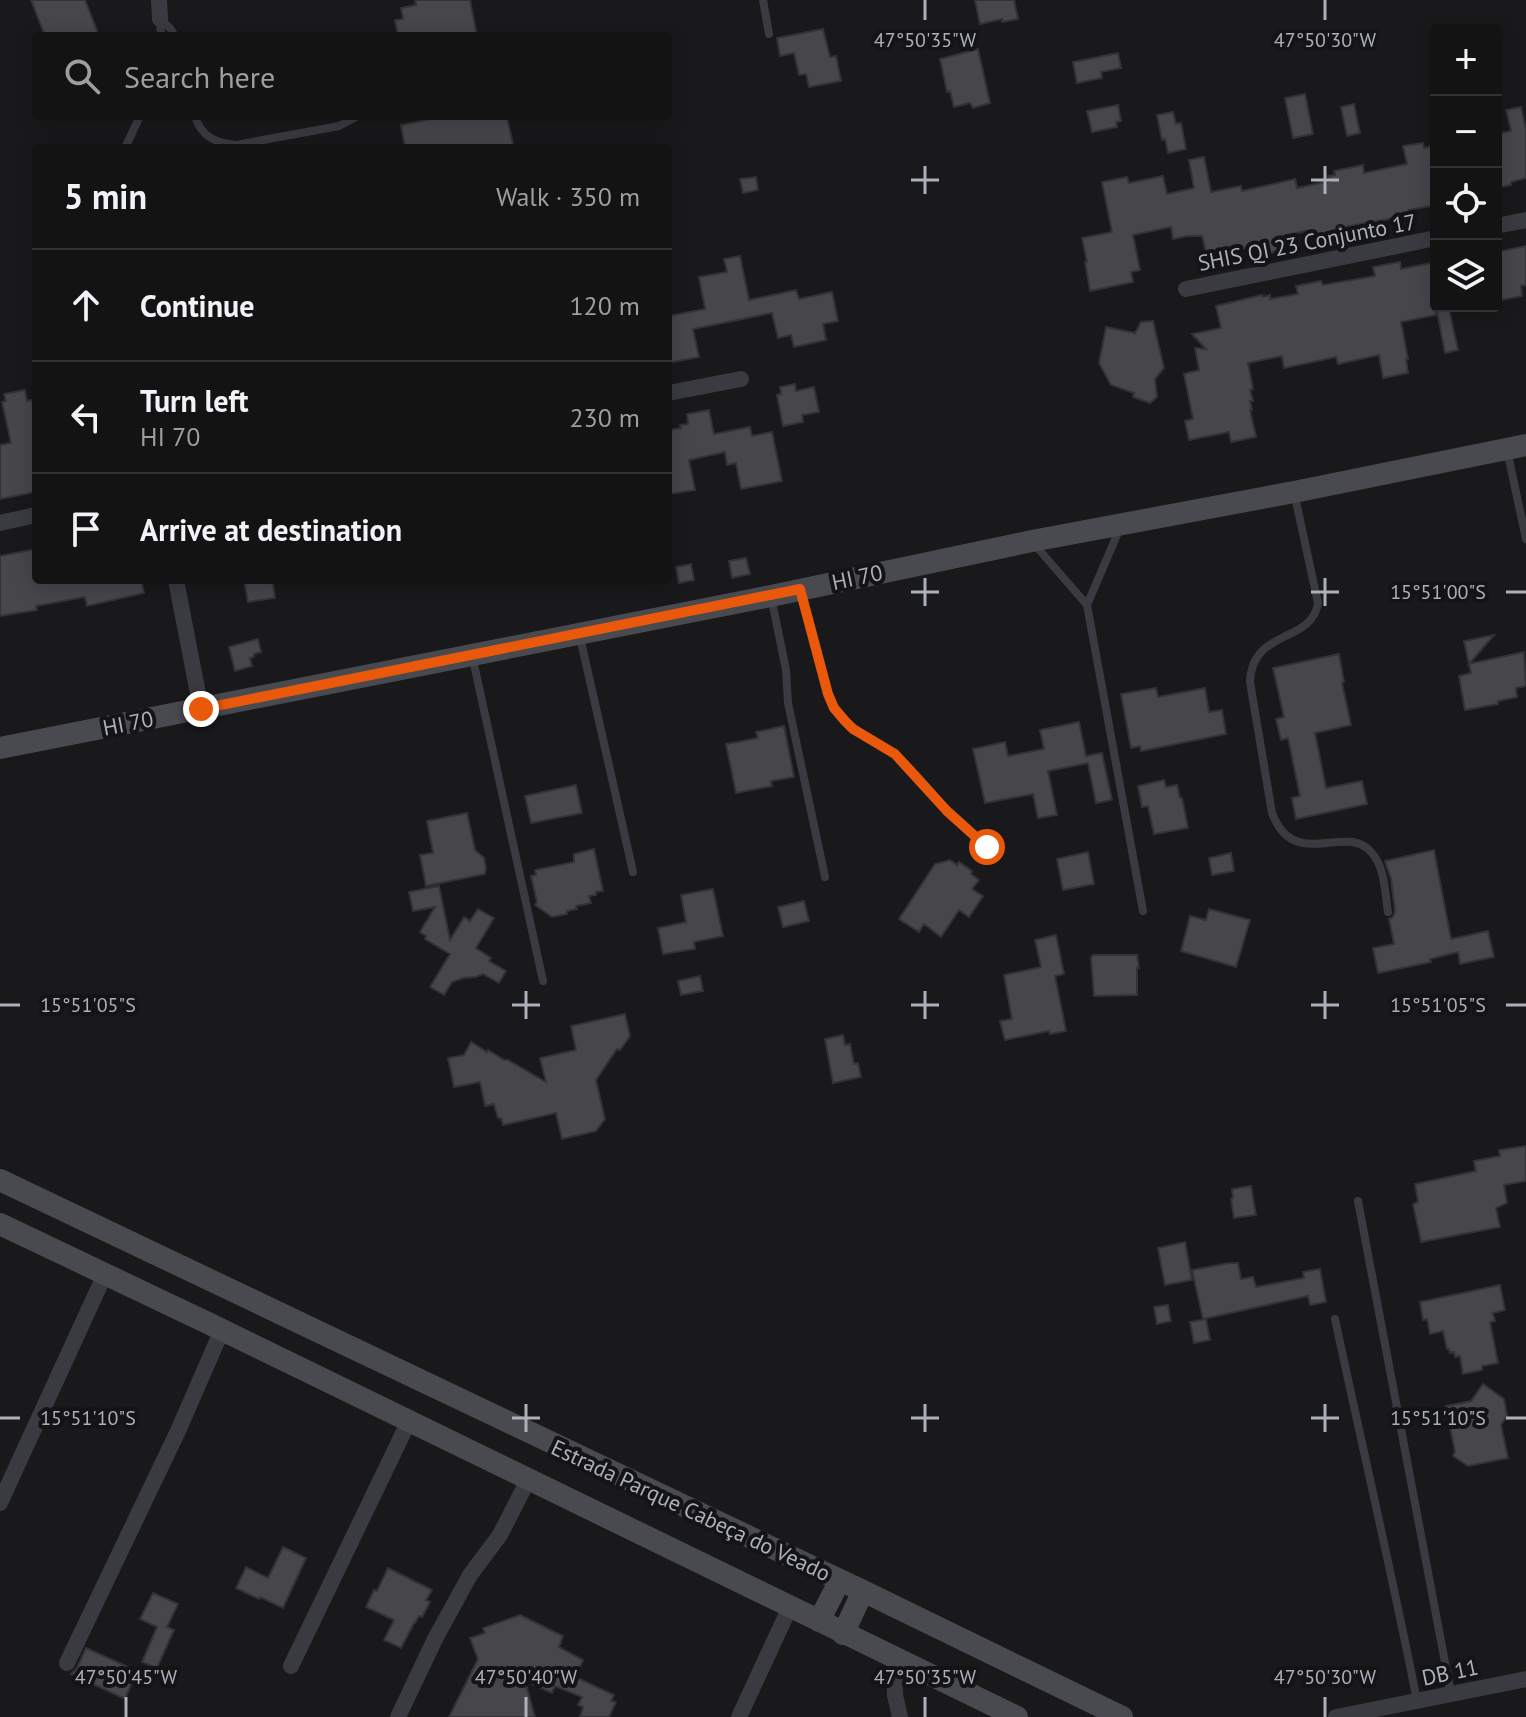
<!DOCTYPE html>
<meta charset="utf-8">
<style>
body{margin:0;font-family:"PT Sans",sans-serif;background:#202022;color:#f1f3f6}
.controls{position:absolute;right:24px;top:24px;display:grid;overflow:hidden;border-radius:8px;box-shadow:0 4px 20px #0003}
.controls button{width:72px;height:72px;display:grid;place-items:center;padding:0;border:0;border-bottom:2px solid #323234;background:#131314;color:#f1f3f6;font:40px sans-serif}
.stop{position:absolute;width:24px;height:24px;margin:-18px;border:6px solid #ea580c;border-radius:50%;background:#fff}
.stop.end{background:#ea580c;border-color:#fff;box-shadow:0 2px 8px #0008}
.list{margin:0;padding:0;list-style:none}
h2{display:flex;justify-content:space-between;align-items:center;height:104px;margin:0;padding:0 32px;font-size:34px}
h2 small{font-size:26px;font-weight:400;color:#9d9ea0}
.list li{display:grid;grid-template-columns:52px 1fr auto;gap:24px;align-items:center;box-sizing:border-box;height:112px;padding:0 32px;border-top:2px solid #323234}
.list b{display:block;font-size:30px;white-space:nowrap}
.list p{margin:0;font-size:26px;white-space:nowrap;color:#9d9ea0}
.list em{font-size:26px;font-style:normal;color:#9d9ea0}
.icon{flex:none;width:44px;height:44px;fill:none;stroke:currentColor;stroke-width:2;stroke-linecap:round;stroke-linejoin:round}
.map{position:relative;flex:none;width:1526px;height:1717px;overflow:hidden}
.search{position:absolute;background:#131314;box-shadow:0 4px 20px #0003;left:32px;top:32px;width:640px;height:88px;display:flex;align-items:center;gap:20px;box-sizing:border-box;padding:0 28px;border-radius:8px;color:#9d9ea0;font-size:30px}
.panel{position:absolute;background:#131314;box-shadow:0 4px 20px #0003;left:32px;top:144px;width:640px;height:440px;border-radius:8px}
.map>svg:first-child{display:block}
</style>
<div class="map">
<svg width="1526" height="1717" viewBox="0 0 1526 1717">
<rect width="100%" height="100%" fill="#19191b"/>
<path fill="#46464b" stroke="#333337" stroke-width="2" d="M31,0H85L99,36H45Z
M415,0H470L477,36H398L395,20L403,19L401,8L416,5Z
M975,0H1014L1018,19L1002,22V19L980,24Z
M823,29L830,57L836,56L841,81L809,87L806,74L799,75L794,53L780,56L777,38Z
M978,49L990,103L973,108L970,103L954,107L950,91L947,92L940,59Z
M1118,53L1121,68L1101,72L1102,78L1077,83L1073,62Z
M1305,94L1313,134L1293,138L1285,98Z
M1354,104L1360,133L1347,136L1341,107Z
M1118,105L1121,121L1116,122L1117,127L1092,132L1087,111Z
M1521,107L1526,130V178L1511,182V185L1496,188V134L1511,131L1506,110Z
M1173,112L1176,124L1181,123L1186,149L1168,153L1165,139L1162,140L1157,115Z
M446,116H504V118H507L514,148H405L401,125Z
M1423,143L1424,148L1431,146L1432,152L1436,151V205L1409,210L1411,215L1339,228L1341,240L1315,245L1312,230L1276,237L1279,251L1261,255L1260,245L1207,256L1202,236H1188L1173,239L1171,227L1133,235L1140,270L1131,272L1133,282L1090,291L1085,262H1087L1082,238L1112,232L1102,182L1127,177L1129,183L1163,176L1167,194L1194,188L1189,160L1204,157L1211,192L1241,186L1242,191L1295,179L1297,188L1330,181L1328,176L1335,175L1334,171L1363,165L1364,173L1407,164L1403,146Z
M756,177L758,190L743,193L740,179Z
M1526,246V285L1521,286L1522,296L1496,301V252Z
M740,256L749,300L796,290L799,299L832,292L838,321L823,324L826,340L794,347L791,335L778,338L772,313L693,329L699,357L668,363V316L705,309L699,277L727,272L724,259Z
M1400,262L1401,269L1436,262V315L1401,322L1408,359H1406L1408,373L1383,378L1379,355L1338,364L1336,357L1284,368L1282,356L1248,363L1253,389L1250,390L1253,401H1250L1252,410H1250L1256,437L1231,442L1229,432L1189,440L1185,421L1193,419L1184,374L1199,370L1195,348L1206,349L1192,334L1221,328L1216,306L1262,295L1263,297L1270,295V299L1298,294L1296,286L1321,281L1323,285L1375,276L1373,267Z
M1449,309L1458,350L1445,353L1437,311Z
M1153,321L1164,368L1155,379L1157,397L1150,403L1133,397L1134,393L1111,385L1099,363L1106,327L1135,333L1141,322Z
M795,384L796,391L814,387L819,412L802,415L803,422L783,426L777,395L781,394L780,387Z
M25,390L27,401L32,400L36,420V492L0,499V445L11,443L2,402L6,401L4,394Z
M709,410L714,434L750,427L752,436L772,432L782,481L741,489L736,463L727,465L725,452L689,460L695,490L668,494V430L681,428L680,425L688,424L687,414Z
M36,549V580H141L144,593L87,606L85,597L36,606L37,610L0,616V556Z
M746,558L750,574L732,578L729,561Z
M691,564L694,580L679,583L676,567Z
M244,580H272L275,598L248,602Z
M1494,635L1469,664L1524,652L1526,686L1516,688L1517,697L1498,701V704L1465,710L1459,676L1471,673L1464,641Z
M258,639L261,652L254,654V657L250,658L252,666L235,671L229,647Z
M1339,654L1344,682L1342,683L1351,725L1315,733L1326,788L1362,781L1367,804L1296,819L1292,798L1300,796L1288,738L1281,740L1276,719L1284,717L1273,668Z
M1156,688L1158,697L1205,688L1209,712L1222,710L1226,734L1141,751L1140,746L1131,748L1121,694Z
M1079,722L1086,756L1102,753L1112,800L1096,803L1088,763L1048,771L1057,815L1038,818L1033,794L985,803L973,749L1005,742L1008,756L1044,749L1040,730Z
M784,726L794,777L771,781L772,786L736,793L726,744L758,738L756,732Z
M1164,780L1166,787L1177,785L1180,798H1182L1188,828L1154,834L1148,806L1142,807L1138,786Z
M576,785L582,813L531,823L525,796Z
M467,813L475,850L484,858L486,868L485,874L426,886L420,855L433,853L427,821Z
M594,849L603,891L596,892V895L589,896L591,903L576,906L577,909L567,911V914L552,917L535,905L537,902L531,876L536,875L535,870L574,862V854Z
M1434,850L1451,939L1488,931L1494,957L1460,964L1458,952L1430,959L1431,962L1378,973L1373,948L1394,944L1389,919L1393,917L1395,911L1391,879L1385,861Z
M1088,852L1094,884L1063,890L1057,859Z
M1231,853L1234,871L1212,875L1209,858Z
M950,860L957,865L959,862L972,871L971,874L979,880L972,889L983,896L969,917L959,910L941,937L924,924L919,932L899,919L935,864Z
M439,886L450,940L464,917L470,921L478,909L494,918L476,948L491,958L489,961L506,971L499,983L483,974L476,977L463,978L452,982L444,995L430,987L450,954L425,939L426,936L420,932L435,907L413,911L409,892Z
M713,889L723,936L694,942L695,949L663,954L658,928L686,922L681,895Z
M804,901L809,921L783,927L778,907Z
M1209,909L1250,920L1236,967L1181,951L1190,916L1206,920Z
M1056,935L1064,974L1055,976L1066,1031L1050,1034L1049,1031L1005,1040L1000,1021L1012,1019L1004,975L1041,967L1035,940Z
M1093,955H1137L1139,968H1137V995L1094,996L1091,958Z
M700,976L703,991L681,995L678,981Z
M625,1014L630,1036L620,1050L617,1049L596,1080L605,1119L596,1131L562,1139L556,1113L503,1125L501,1118H498L494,1104L485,1106L480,1082L454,1087L448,1058L464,1055L471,1042L487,1052L488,1050L504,1060H508L546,1082L540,1058L576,1050L571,1026Z
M843,1035L845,1045L850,1044L854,1064L858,1063L861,1077L833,1083L825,1039Z
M1526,1146V1181L1504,1185L1507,1203L1496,1208L1500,1227L1421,1242L1413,1204L1418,1202L1415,1184L1476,1171L1474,1161L1500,1156L1499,1150Z
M1251,1186L1256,1215L1234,1218L1231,1199L1233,1198L1232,1189Z
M1185,1242L1192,1280L1165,1285L1158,1248Z
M1229,1263H1238L1241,1279L1253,1277L1256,1287L1304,1278L1303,1272L1320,1269L1326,1302L1310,1305L1308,1296L1203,1319L1192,1270Z
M1500,1285L1505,1310L1493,1313L1495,1321L1490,1322L1498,1363L1482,1366V1370L1463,1374L1460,1356L1455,1357L1454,1352L1450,1353L1449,1349H1447L1443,1331L1430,1334L1427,1319L1423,1320L1420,1302Z
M1168,1305L1171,1321L1157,1324L1154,1307Z
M1206,1319L1210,1340L1194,1343L1190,1322Z
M1483,1384L1504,1399L1507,1416L1501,1425L1508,1458L1468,1466L1453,1456L1455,1452L1446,1406L1471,1401Z
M283,1547L306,1558L283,1608L260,1597L259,1599L236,1588L246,1567L268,1578Z
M388,1568L432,1590L426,1600L430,1602L422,1617L419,1616L415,1623H414L401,1648L384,1640L394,1620L366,1607L374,1590L377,1591Z
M153,1593L178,1604L167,1627L174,1630L157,1668L142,1662L157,1627L140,1619Z
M520,1615L563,1636L559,1647L583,1660L575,1677L614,1695L611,1701L616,1702L609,1717H580L583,1707L578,1705L582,1697L555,1686L552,1693L525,1681L535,1717H449L478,1659L470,1638L485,1633L483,1628Z
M86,1648L137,1671L125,1699L71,1674L77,1668Z"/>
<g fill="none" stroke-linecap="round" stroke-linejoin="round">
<path stroke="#3a3b40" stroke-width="8" d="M763,0L769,34
M160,19L170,28L175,36
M160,19L161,36
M195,116C201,137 216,143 236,145L339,126L358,116
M125,148L140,116
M1507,450L1526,539
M1294,492L1318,603C1312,644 1252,628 1250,682L1272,813C1295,873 1346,821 1372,853C1385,868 1385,893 1388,912
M1035,545L1087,605L1143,911
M801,593L828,694C844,732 867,732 895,755C915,770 929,791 946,809C958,823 973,835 987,847
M771,596L786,670L788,703L825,877
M1087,605L1120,528
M580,637L633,872
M472,655L543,981
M1358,1201L1451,1694
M1335,1319C1362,1446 1392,1573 1417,1701"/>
<path stroke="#3a3b40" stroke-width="16" d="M159,0L160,19
M1496,226L1526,220
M1186,289L1436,238
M668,393L741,379
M0,523L36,515
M176,580L201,709
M0,1503L105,1274
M894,1658L895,1695L900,1717
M67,1663L178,1431L222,1330
M291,1666L409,1421
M398,1717L435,1639L470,1575L500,1535L528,1480
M739,1717L790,1607
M1336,1717L1526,1679"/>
<path stroke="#484a50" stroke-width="22" d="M0,748L771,596L1032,541L1294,492L1526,445
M0,1180L863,1591L1122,1717
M0,1224L212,1325L1017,1717
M819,1621L840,1580
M843,1634L863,1591"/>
</g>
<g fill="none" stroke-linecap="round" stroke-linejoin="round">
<path stroke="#ea580c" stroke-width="10" d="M201,709L800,589L828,694L834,708L845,721L853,729L895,754L947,811L987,847"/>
</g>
<path fill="none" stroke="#acb0bb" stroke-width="3" d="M925,0V20M1325,0V20M925,166V194M1325,166V194M911,180H939M1311,180H1339M925,578V606M1325,578V606M911,592H939M1311,592H1339M1506,592H1526M526,991V1019M925,991V1019M1325,991V1019M0,1005H20M512,1005H540M911,1005H939M1311,1005H1339M1506,1005H1526M526,1404V1432M925,1404V1432M1325,1404V1432M0,1418H20M512,1418H540M911,1418H939M1311,1418H1339M1506,1418H1526M126,1697V1717M526,1697V1717M925,1697V1717M1325,1697V1717"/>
<g text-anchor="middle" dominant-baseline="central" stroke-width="8" stroke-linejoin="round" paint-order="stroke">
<g font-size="22" fill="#acb0bb" stroke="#141416">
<text transform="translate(1307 242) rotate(-11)">SHIS QI 23 Conjunto 17</text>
<text transform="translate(857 577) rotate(-12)">HI 70</text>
<text transform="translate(128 723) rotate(-11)">HI 70</text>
<text transform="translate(691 1510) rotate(25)">Estrada Parque Cabeça do Veado</text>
<text transform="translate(1450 1672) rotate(-12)">DB 11</text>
</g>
</g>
<g font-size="20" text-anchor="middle" fill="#acb0bb" stroke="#141416" stroke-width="8" stroke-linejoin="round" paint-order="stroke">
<text x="925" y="47">47°50'35"W</text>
<text x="1325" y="47">47°50'30"W</text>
<text x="1438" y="599">15°51'00"S</text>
<text x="88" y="1012">15°51'05"S</text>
<text x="1438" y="1012">15°51'05"S</text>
<text x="88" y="1425">15°51'10"S</text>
<text x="1438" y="1425">15°51'10"S</text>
<text x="126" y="1684">47°50'45"W</text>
<text x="526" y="1684">47°50'40"W</text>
<text x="925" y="1684">47°50'35"W</text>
<text x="1325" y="1684">47°50'30"W</text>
</g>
</svg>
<div class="controls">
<button>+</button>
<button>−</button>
<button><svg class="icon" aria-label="locate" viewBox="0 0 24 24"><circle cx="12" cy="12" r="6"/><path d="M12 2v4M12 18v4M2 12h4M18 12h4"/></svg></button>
<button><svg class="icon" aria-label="layers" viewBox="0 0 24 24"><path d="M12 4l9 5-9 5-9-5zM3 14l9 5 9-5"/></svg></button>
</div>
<div class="stop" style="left:987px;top:847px"></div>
<div class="stop end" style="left:201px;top:709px"></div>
<div class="search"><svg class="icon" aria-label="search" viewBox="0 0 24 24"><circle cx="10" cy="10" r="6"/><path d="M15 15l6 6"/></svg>Search here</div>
<section class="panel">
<h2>5 min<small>Walk · 350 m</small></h2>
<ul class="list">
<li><svg class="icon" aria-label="ahead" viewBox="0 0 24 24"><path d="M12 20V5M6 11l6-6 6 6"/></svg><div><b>Continue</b></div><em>120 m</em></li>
<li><svg class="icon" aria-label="left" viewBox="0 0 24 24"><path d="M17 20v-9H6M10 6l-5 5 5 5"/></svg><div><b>Turn left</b><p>HI 70</p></div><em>230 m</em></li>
<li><svg class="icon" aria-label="arrive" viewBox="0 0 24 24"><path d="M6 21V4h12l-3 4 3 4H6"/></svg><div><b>Arrive at destination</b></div></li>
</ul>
</section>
</div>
